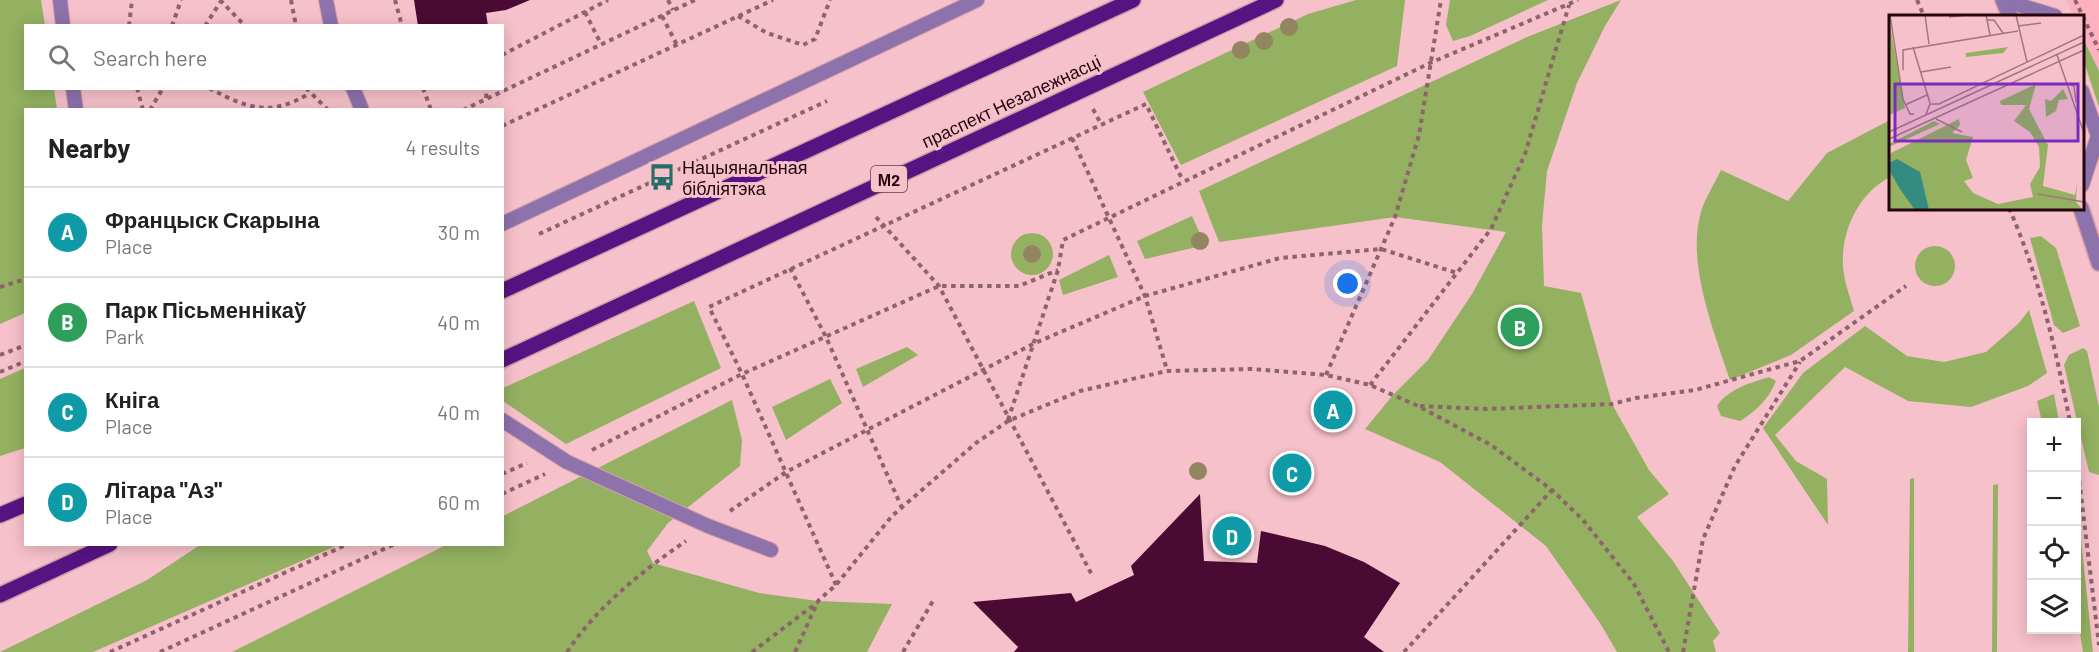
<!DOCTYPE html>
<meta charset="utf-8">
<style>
body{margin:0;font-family:Barlow,sans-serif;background:#f6f6f6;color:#222}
.controls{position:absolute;right:18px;bottom:18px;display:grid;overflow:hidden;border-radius:0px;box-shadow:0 3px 15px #0003}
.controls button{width:54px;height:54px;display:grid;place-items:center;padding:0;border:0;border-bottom:2px solid #e0e0e0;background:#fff;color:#222;font:30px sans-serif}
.you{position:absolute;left:1348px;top:284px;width:21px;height:21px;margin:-15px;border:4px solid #fff;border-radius:50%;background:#1a73e8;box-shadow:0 0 0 9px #1a73e833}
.badge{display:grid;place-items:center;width:39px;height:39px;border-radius:50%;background:#256e67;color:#fff;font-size:20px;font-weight:700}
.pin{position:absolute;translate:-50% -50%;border:3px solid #fff;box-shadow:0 2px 6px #0006}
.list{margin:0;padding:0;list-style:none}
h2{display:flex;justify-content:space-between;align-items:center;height:78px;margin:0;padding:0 24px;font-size:26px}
h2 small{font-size:20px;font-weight:400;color:#767676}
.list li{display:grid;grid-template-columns:39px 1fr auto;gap:18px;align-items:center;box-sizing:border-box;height:90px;padding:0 24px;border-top:2px solid #e0e0e0}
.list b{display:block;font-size:22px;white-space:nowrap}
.list p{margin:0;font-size:20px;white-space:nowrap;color:#767676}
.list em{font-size:20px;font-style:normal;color:#767676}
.icon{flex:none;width:33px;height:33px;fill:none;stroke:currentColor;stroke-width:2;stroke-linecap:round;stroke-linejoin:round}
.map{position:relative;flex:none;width:2099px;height:652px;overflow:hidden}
.search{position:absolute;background:#fff;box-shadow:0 3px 15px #0003;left:24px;top:24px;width:480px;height:66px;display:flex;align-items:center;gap:15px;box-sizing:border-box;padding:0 21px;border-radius:0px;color:#767676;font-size:22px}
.panel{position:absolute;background:#fff;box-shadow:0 3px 15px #0003;left:24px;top:108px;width:480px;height:438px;border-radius:0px}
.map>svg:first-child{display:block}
</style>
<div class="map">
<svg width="2099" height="652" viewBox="0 0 2099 652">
<rect width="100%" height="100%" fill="#f7c1cb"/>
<path fill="#fdb1c0" d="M2066,0H2099V71L2083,36L2082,16H2073Z"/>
<path fill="#93b161" d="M0,0H41L45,25L26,26V88L54,89L57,109L26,110L25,313L0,324Z
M1356,0H1405L1397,66L1181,165L1143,92L1308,14Z
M1450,0H1548L1470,36L1453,41L1446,25Z
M1621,0L1605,26L1577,83L1547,171L1542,225L1544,286L1581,293L1612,404L1649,470L1669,494L1637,517L1673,561L1720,633L1713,641L1716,652H1617L1600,623L1546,546L1440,462L1365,429L1393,395L1428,360L1472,294L1506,232L1395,217L1219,242L1199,191L1527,37Z
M2082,36L2099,71V107L2083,59Z
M1890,120V177C1858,194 1841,231 1843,266C1844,281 1850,297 1854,311L1791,355L1730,380C1714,332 1686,262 1701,212C1705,198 1715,183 1721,170L1788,201L1827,153Z
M1192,216L1205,245L1145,259L1137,241Z
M1011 254a21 21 0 1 1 42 0a21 21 0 1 1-42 0Z
M2041,236L2056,248L2080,326L2063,333L2054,325L2030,238Z
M1915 266a20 20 0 1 1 40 0a20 20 0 1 1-40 0Z
M1109,255L1118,277L1063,295L1059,280Z
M694,301L721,368L566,444L503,401V388Z
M2029,310L2047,373L2028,386L1971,407L1908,401L1845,367L1775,435L1796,461L1827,479L1828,525L1763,428L1803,373L1865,326L1907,356L1944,362L1986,352L2019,323Z
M907,347L918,355L863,387L856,369Z
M2083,348L2087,351L2099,407V475L2089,472L2064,365L2069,355Z
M25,368V448L0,456V379Z
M1769,377L1776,381C1769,399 1756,411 1740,421L1721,416L1717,406C1728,389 1750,383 1769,377Z
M830,379L842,403L786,440L772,407Z
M2054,394L2059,422H2042L2037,401Z
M732,400L742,440L740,466L668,523L647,551L653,563L759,593L818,601L892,604L867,652H232L446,545L502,544L503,516Z
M1914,478V652H1908L1910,479Z
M1998,484L1997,652H1992L1993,485Z
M2076,503H2077L2093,652H2083L2077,614Z
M200,545H338L93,652H0L147,580Z"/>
<path fill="#4a0a34" d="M414,0H530L506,10L486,13L488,26H418Z
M1200,494L1204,561L1257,563L1261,531L1325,546L1364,562L1400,583L1364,637L1384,652H1014L1018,647L973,602L1071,593L1076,602L1134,575L1131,566Z"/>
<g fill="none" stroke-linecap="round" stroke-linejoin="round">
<defs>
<path id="lane" d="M60,0L63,26
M326,0L331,26
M2003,0L2055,16
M73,88L76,110
M353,88L362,110
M2082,91L2098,136L2082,185
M502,224L977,0
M502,420L567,462L708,526L771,550"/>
<path id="street" d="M2003,0L2010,16
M2081,208L2099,263"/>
<path id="primary" d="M502,291L1133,0
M502,360L1276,0
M0,515L26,504
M0,595L110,544"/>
</defs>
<use href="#lane" stroke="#d19fa9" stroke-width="16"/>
<use href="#street" stroke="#d19fa9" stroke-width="18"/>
<use href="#primary" stroke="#d19fa9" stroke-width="18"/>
<path stroke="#8d636c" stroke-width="4" stroke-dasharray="4.5 4.5" stroke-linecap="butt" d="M220,0L245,26
M291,0L296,26
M395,0L402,26
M668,0L673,10
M1917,0L1924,16
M2075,0L2099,50
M585,12L601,44
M662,16L677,45
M738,16L767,33L803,45L815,39L830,0
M129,26L132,0
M172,26L181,0
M205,26L221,1
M502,55L608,0
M137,88L143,110
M209,88C248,109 271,117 310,93
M306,88L328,110
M423,88L431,110
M486,98L487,88
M1093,109L1101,124
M150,110L163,88
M463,110L695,0
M502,126L773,0
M1072,138L1145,296L1167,370
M662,177L668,190
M2009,208C2039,276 2056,350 2070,422
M876,217L939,286L1092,575
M539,234L827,101
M790,268L826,337L902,508
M0,287L26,279
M0,355L26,345
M0,372L26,361
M1326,375L1395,217L1419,135L1441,0
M1370,385L1491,229L1525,154L1569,5
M1420,406L1486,409L1612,404L1636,398L1695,390L1800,361L1906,286
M1008,420L1058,270L1063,240L1430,63L1578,0
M592,450L742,374L939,286H1019L1058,270
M2076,454L2099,645
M502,474L527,463
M502,494L545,474
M730,511L786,472L867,430L1035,343L1145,296L1280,258L1381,249L1457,273
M836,585L742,374L709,307L1146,104L1183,181
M110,652L348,544
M160,652L395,544
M567,652C597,607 642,571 686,541
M752,652L818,602
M795,652L818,601L836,585L892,516L976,443L1008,421L1080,391L1167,371L1252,369L1326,375L1370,385L1416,405L1491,445L1552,490L1583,520L1634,584L1669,652
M903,652L934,599
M1404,652L1552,490
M1683,652L1703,539L1735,466L1800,362"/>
<use href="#lane" stroke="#8d72ab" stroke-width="14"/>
<use href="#street" stroke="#8d72ab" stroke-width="15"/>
<use href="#primary" stroke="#561483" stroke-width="15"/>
</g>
<g fill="#928660">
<circle cx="1289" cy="27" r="9"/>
<circle cx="1264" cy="41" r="9"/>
<circle cx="1241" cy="50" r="9"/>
<circle cx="1200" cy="241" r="9"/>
<circle cx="1032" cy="254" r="9"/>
<circle cx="1198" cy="471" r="9"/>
</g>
<defs>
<symbol id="bus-bare" viewBox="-9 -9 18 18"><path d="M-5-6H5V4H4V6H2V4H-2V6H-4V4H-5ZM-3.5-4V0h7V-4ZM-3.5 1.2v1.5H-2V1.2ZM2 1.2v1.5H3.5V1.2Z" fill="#256e67" stroke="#f7c1cb" stroke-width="2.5" paint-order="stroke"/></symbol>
</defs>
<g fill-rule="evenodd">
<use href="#bus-bare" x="643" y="158" width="38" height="38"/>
</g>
<g text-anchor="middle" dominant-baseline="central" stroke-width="6" stroke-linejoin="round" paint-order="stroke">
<rect fill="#f7c1cb" stroke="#633e47" stroke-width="1.5" x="871" y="166" width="36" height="26" rx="4.5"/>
<g font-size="16" font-weight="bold" fill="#24060e">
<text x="889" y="179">М2</text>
</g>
<g font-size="18" fill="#24060e" stroke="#f7c1cb">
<text transform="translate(1011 101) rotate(-25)">праспект Незалежнасці</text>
</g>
<g font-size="18" fill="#24060e" stroke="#f7c1cb" text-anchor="start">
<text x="682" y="167">Нацыянальная<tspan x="682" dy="21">бібліятэка</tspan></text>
</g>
</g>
<g transform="translate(1889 15)">
<rect width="195" height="195" fill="#f7c1cb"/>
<path d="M0,5L16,93L0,100ZM119,32L114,38L77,42V38ZM147,69L140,94L159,130L154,171L186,180L188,168L187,187L194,195H0V139L70,104L71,110L63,118L84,122L77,145L84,163L75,166L84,178L109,189L144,182L141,169L151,152L150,132L141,117L125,106L137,90H112L111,86ZM174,74L179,84L170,85L167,96L157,102L156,84L162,86ZM45,106L51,109L0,132V129Z" fill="#93b161"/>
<path d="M8,144L31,157L40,195H26L11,174L0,155V148Z" fill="#338b82"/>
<path fill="none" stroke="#a3767f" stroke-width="1.5" d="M1,0L14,84L21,99H25M36,0L40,29M97,0L101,20M127,0L138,47M60,2L78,0M98,5H105L114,18M129,11L152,8M24,32L41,88M168,40L195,118M14,55V35L129,16M32,57L62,52M180,69L185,71L187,87M16,90L38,80M37,99L41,89H50L195,20M47,104L73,117M0,117L195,27M0,124L195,35M149,179L195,187"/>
<path fill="#7b2cbf" fill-opacity="0.15" stroke="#7b2cbf" stroke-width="3" d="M6,69H189V126H6Z"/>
<rect width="195" height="195" fill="none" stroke="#24060e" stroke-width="3"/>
</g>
</svg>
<div class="controls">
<button>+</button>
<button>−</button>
<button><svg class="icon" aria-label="locate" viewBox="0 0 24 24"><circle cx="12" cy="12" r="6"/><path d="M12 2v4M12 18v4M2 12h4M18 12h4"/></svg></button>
<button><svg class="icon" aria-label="layers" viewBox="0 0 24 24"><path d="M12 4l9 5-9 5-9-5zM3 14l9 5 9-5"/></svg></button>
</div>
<div class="you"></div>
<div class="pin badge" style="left:1333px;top:410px;background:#0f9aa8">A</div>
<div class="pin badge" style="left:1520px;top:327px;background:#2e9e5b">B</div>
<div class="pin badge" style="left:1292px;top:473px;background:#0f9aa8">C</div>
<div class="pin badge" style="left:1232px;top:536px;background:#0f9aa8">D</div>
<div class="search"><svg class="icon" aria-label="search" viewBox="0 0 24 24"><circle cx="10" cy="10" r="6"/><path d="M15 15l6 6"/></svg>Search here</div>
<section class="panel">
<h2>Nearby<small>4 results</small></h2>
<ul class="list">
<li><span class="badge" style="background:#0f9aa8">A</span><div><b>Францыск Скарына</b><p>Place</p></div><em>30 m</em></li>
<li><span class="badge" style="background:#2e9e5b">B</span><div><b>Парк Пісьменнікаў</b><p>Park</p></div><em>40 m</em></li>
<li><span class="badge" style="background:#0f9aa8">C</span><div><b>Кніга</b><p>Place</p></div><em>40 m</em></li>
<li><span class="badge" style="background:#0f9aa8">D</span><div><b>Літара &quot;Аз&quot;</b><p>Place</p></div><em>60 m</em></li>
</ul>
</section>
</div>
